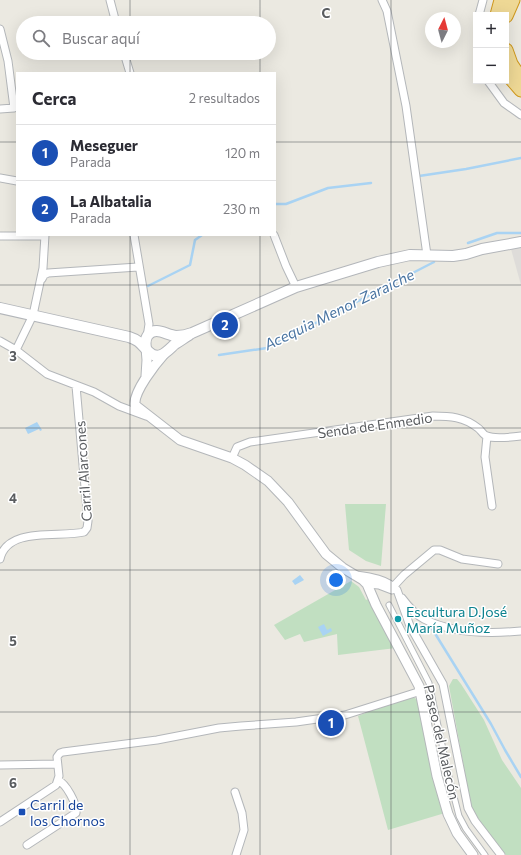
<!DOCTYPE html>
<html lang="es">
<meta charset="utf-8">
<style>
body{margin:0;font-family:Commissioner,sans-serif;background:#f2f2f3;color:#2b2b33}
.controls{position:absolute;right:12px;top:12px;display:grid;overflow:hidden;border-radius:0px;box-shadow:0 4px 16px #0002}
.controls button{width:36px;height:36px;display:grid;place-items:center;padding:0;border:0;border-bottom:1px solid #e1e1e2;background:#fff;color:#2b2b33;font:20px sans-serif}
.compass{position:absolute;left:425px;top:12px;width:36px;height:36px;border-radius:50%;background:#fff;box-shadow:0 4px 16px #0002;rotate:6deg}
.you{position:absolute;left:336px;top:580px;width:14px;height:14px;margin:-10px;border:3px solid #fff;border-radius:50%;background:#1a73e8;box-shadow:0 0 0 6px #1a73e833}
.badge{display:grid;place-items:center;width:26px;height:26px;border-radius:50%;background:#b45309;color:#fff;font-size:13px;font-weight:700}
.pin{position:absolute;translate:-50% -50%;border:2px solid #fff;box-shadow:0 1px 4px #0006}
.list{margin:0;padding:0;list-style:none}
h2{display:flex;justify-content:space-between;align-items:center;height:52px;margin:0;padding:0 16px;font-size:17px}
h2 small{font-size:13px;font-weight:400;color:#7c7c81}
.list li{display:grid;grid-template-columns:26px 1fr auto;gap:12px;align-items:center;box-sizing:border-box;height:56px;padding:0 16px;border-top:1px solid #e1e1e2}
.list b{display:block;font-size:15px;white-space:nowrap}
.list p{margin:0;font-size:13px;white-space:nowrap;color:#7c7c81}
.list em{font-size:13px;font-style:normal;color:#7c7c81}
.icon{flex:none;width:22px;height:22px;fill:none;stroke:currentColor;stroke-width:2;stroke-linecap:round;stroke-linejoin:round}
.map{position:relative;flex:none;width:521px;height:855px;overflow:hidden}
.search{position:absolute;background:#fff;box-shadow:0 4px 16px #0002;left:16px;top:16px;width:260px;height:44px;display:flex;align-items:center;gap:10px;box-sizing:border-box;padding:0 14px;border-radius:22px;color:#7c7c81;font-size:15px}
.panel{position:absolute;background:#fff;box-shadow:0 4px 16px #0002;left:16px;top:72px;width:260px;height:164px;border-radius:0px}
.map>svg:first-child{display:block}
</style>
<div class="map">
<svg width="521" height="855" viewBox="0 0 521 855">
<rect width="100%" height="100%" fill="#ebe9e1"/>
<path fill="#dedcd9" d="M521,247V285L511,249Z"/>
<path fill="#c1dfc1" d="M345,504H386L381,566L366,561L349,550Z
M351,581L359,587L366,600L370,598L396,648L338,655L337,634L304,642L300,634L285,640L274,625Z
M453,679H457L461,684L484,720L502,760L521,788V855H506L478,820L471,806L449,686Z
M408,696L415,698L419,702L445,813L388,830L358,716Z"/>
<path fill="#a9d3f3" d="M37,422L42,430L40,431L39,429L28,434L25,428Z
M300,575L304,580L295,585L292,581Z
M324,624L327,630L331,628L332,631L323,636L318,627Z"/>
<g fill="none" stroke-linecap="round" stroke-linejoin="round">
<path stroke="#a9d3f3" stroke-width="2.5" d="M419,176L466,169L521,158
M275,204H286L328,188L371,183
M468,243L497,233H521
M148,286L190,265L195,240L202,235
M219,355L267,348L434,262
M431,627L491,724L505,750L521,777"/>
<defs>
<path id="pedestrian" d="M389,605L429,683L448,773L459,816L466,829L485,855"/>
<path id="minor" d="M110,0L116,23
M382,0L387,11L406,106L427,255
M479,15L483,0
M0,29L8,61L14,108L0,109
M124,53L130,73
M488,81L504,103L521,115
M0,178L17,181
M134,235L149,324L147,337
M274,235L286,266L296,287
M0,236H45
M42,279L44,275L48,273L138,267
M0,341L16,350L47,374L94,392L119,406L146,416
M16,350L33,315L43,268L45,235
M487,436L485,457L492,506
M232,458L237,447L250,442L433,416C450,416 464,417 478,428C481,430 483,435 487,436C494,439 513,437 521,436
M0,559C7,526 60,538 84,532L87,528L88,521L76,386
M356,575C371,577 386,579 397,590L410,626L443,684L468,808L475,821L501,855
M367,584L379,585L392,590
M391,589L404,575L434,550H440L462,559L498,564
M402,598C408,606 416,615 424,619C453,634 489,634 521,631
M0,765L57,764
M235,792L242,813L244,830L236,855
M0,822L56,785L59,776L57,757L60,753L63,752L157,740L219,728L241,726L296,722L345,715L421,691
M27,845L76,813C77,803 66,784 58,780"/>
<path id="tertiary" d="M146,348L147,360L146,376
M165,353C156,363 133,392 135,405L180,440L232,458L245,465L268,481L288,502L326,554L343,568L363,580L367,584L376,605L419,686L437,776L448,814L457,833L473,855"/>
<path id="secondary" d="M0,308L129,337C141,341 141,345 149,352C159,362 168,350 175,344C180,341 184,338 189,335
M146,348C145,343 145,339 148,335C156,326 166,335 176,336C182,336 187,335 192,333L296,287L378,262L410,255L453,256L466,254L482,249L521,242"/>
<path id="motorway" d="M497,15L501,0
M506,16L513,0
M506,50L511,64L521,79
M507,74L521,90"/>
</defs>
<use href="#pedestrian" stroke="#b4b7ba" stroke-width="7"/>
<use href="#minor" stroke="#b4b7ba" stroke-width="9"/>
<use href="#tertiary" stroke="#b4b7ba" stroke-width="11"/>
<use href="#secondary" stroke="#b3b6ba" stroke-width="12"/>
<use href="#motorway" stroke="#cf981d" stroke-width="15"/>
<use href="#pedestrian" stroke="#fff" stroke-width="5"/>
<use href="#minor" stroke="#fff" stroke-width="7"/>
<use href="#tertiary" stroke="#fff" stroke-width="9"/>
<use href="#secondary" stroke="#fff" stroke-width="10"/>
<use href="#motorway" stroke="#eed895" stroke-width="13"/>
</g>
<path fill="none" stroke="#5a5d60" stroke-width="1" stroke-opacity="0.55" d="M130,0V23M260,0V23M391,0V855M130,53V73M260,53V73M0,142H17M275,142H521M130,235V855M260,235V855M0,285H521M0,428H521M0,570H521M0,712H521"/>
<circle fill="#0f9aa8" stroke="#fff" stroke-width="1.5" cx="398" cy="619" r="4"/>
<rect fill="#1a4fb4" stroke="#fff" stroke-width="1.5" x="18" y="808" width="8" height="8" rx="2"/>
<g text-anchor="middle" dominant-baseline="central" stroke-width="3" stroke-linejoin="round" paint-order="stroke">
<g font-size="14" fill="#5a5d60" stroke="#fff">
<text transform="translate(375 425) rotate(-8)">Senda de Enmedio</text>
<text transform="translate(83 471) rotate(-94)">Carril Alarcones</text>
<text transform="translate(442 742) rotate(77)">Paseo del Malecón</text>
</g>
<g font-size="14" fill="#0d838f" stroke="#fff" text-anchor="start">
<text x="406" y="611">Escultura D.José<tspan x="406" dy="16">María Muñoz</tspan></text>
</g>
<g font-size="14" fill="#164399" stroke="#fff" text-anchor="start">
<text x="30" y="804">Carril de<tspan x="30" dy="16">los Chornos</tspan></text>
</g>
<g font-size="15" font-style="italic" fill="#4a75a2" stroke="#fff">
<text transform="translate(339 309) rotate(-26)">Acequia Menor Zaraiche</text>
</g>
</g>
<g font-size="13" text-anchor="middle" font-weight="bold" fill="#5a5d60" stroke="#fff" stroke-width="3" stroke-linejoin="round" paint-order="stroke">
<text x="326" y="18">C</text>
<text x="13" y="361">3</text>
<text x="13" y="503">4</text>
<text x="13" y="646">5</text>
<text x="13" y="788">6</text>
</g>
</svg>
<div class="controls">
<button>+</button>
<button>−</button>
</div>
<svg class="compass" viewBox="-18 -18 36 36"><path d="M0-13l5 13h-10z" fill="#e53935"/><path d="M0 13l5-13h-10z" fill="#7c7c81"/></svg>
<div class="you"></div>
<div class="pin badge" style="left:331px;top:723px;background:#1a4fb4">1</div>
<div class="pin badge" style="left:225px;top:325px;background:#1a4fb4">2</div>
<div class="search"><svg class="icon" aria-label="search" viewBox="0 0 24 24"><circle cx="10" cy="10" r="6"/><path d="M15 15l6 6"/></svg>Buscar aquí</div>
<section class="panel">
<h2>Cerca<small>2 resultados</small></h2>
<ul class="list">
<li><span class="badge" style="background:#1a4fb4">1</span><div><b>Meseguer</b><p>Parada</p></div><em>120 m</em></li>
<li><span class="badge" style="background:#1a4fb4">2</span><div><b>La Albatalia</b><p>Parada</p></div><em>230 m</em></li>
</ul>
</section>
</div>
